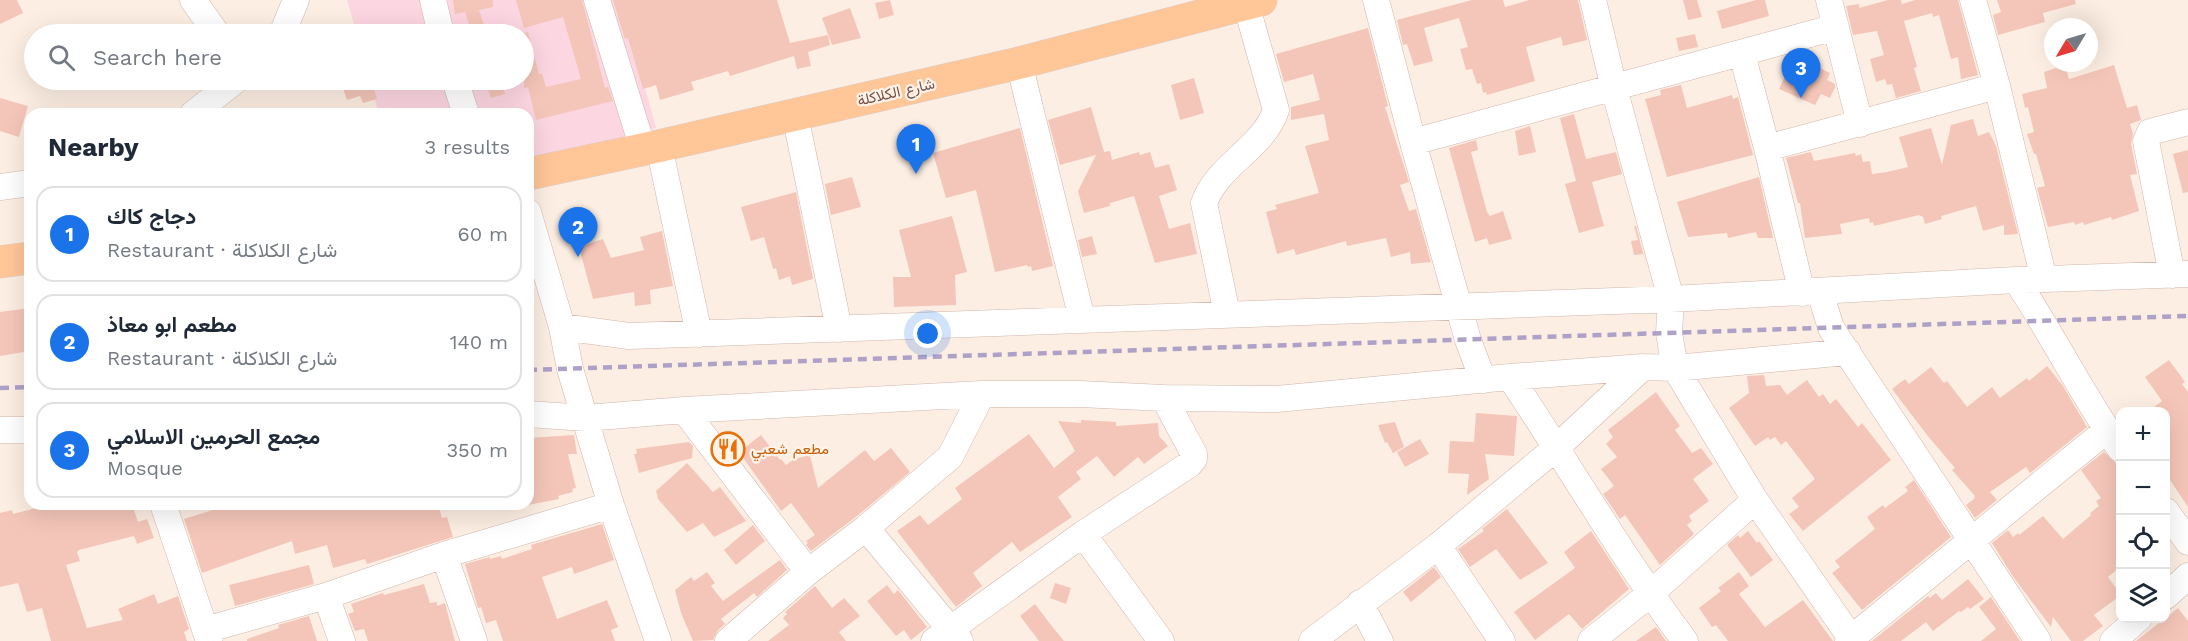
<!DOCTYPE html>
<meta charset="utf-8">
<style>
body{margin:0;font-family:"Work Sans",Vazirmatn,sans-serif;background:#f6f6f7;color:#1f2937}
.controls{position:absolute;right:18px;bottom:18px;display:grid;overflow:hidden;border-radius:12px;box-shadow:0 6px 24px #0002}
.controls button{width:54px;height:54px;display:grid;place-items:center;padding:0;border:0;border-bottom:2px solid #e0e1e3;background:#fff;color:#1f2937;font:30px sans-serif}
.compass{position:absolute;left:2044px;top:18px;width:54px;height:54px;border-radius:50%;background:#fff;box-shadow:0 6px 24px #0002;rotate:232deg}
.you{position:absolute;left:928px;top:334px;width:21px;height:21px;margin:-15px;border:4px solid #fff;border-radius:50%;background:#1a73e8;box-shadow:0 0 0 9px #1a73e833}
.badge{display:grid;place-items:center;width:39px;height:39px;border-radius:50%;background:#1a73e8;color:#fff;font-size:20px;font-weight:700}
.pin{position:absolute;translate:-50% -50px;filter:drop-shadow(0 2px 3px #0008)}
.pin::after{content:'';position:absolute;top:32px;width:21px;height:18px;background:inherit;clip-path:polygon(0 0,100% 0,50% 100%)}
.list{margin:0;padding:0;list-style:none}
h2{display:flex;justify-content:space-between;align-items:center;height:78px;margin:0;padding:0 24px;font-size:26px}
h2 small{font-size:20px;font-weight:400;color:#747a83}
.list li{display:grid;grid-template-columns:39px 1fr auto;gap:18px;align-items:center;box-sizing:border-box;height:96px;margin:0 12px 12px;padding:0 12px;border:2px solid #e0e1e3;border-radius:18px}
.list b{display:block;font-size:22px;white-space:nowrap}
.list p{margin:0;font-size:20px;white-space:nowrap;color:#747a83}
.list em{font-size:20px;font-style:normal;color:#747a83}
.icon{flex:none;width:33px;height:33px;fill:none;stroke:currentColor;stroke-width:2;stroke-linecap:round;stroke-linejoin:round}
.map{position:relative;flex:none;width:2188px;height:641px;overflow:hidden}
.search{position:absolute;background:#fff;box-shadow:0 6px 24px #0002;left:24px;top:24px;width:510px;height:66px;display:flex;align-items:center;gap:15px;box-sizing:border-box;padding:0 21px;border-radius:33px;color:#747a83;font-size:22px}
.panel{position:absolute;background:#fff;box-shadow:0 6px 24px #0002;left:24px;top:108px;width:510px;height:402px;border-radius:18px}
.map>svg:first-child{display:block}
</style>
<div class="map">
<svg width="2188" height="641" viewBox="0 0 2188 641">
<rect width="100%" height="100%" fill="#fdeee3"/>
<path fill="#fcd6e1" d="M347,0H621L656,128L528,163V114H379L369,80H524V34H357Z"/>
<path fill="#f4c6b9" d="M0,0H17L23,13L0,24Z
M453,0H493V7L479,10L487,34H472L465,12L455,14Z
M516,0H582L605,88L608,87L613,101L536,120L528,87L524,88V33L528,32L539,74H542L546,87L581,79L563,17L524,28Z
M613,0H777L790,43L828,35L830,45L808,52L811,66L797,69L794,56L730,76L728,71L691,82L694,90L660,100L656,85L643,89L628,38L625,39Z
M890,0L894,15L879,19L875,3Z
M1472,0H1503L1505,7L1529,0H1578L1587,40L1563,46L1561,37L1526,47L1535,81L1487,95L1486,92L1483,93L1481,83L1477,84L1472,69L1466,70L1460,49L1468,47L1459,18L1424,28L1433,61L1414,66L1407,44L1403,45L1397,20Z
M1683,0H1697L1702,17L1688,20Z
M1756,0H1765L1769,16L1722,29L1717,11Z
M1888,0H1901L1902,4L1915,0H1958L1978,75L1961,79L1958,57L1951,59L1939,15L1933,17L1932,13L1904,21L1917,67L1914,68L1921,91L1896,98L1892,84L1887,85L1885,79L1876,82L1870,59L1884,55L1877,31L1853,35L1846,6L1859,4V8Z
M1997,0H2075L2076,4L2043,13L2045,22L1998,35L1993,15L2001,12Z
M850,8L861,38L832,45L822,18Z
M1368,28L1388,106L1385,107L1409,182L1400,185L1409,211L1416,209L1431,262L1411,264L1410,252L1391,257L1386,238L1347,246L1346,241L1296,255L1294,249L1277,254L1266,212L1277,209L1275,205L1319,193L1305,146L1329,140L1324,114L1291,120V107L1320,100L1313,74L1284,82L1276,54Z
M1695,34L1698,47L1679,51L1676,38Z
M1795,56L1830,73L1827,80L1835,84V87L1830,98L1821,94L1815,105L1779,89Z
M2065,65L2069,79L2114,65L2127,108L2137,105L2141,120L2130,124L2133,134L2131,144L2137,174L2130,175L2139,211L2112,220L2111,217L2084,225L2083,222L2075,225L2074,222L2048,227L2037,188L2045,186L2036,154H2034L2027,134L2034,132L2028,107L2025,108L2022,94L2047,88L2044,72Z
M1194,78L1204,113L1180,120L1171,85Z
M340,80H371L377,99L363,103L360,96L347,100Z
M485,80H501L505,94L491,98Z
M1681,85L1687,108L1732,95L1733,99L1738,97L1753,155L1667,177L1645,99L1661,95L1660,90Z
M0,98L28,106L19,137L0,131Z
M1091,107L1104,152L1110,151L1112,160L1139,152L1140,155L1150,152L1155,168L1169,164L1177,190L1159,196L1169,229L1190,223L1197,254L1155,263L1134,196L1110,203V206L1084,213L1078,191L1096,155L1060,165L1048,120Z
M1574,114L1586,159L1616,152L1622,174L1592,182L1604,226L1579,233L1565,184L1576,181L1560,118Z
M1973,119L1978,136L1989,132L1996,146L2018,234L2004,235V225L1983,231L1976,206L1941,216L1942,219L1925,224L1923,217L1919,215L1874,226L1873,222L1870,223L1869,218L1840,224L1842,234L1805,238L1800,203H1798L1786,158L1811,152L1814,161L1855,153L1856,156L1861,154L1863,162L1870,161L1872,174L1887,172L1908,167L1899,137L1931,128L1942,165L1951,125Z
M1530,126L1536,152L1519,156L1515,131Z
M1020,128L1053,266L1032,271L1031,266L1028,267L1027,265L995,272L976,190L946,198L933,153Z
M1476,140L1478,150L1471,152L1487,212L1490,216L1503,211L1512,239L1489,245L1487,238L1475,242L1449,148Z
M2188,150V192L2183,193L2173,154Z
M852,177L861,207L831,215L825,184Z
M1759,177L1773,238H1758L1756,232L1728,238L1727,233L1688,237L1677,202Z
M796,192L813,279L792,285L790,276L779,280L776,268L773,269L764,237L751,241L741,207Z
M952,216L967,272L955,275L956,305L894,307L893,277H911L899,230Z
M1634,226H1636L1647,268L1643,254L1634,255L1631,241L1638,240Z
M662,231L673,286L650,290L651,304L635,306L634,292L593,299L579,247L603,239L611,258L644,250L640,237Z
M1092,236L1097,254L1082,257L1078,240Z
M30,308V351L0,356V312Z
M2169,360L2185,382L2182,384L2188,392V507L2166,474V411H2149L2162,401L2145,377Z
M2047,366L2063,386L2087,427L2030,473L2026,467L1990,492L1997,500L1975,518L1966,505L1974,499L1975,496L1952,470L1955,468L1927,435L1892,389L1905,379L1909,384L1931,367L1944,383L1947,381L1967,407L1992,387L2000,398L2027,378L2029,381Z
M1764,375L1766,386L1780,385L1787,395L1807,380L1819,397L1823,394L1830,404L1836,399L1858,427L1862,423L1891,460L1803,531L1789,514L1799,507L1792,498L1815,479L1786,441L1781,445L1775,437L1770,440L1768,437L1755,446L1729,408L1749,393L1747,376Z
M1656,392L1680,426L1675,430L1692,453L1701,448L1713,464L1693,479L1709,501L1689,516L1692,521L1687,525L1694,534L1660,565L1625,515L1620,519L1603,494L1614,486L1601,469L1617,457L1606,444L1613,437L1608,430Z
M1476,413L1517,416L1514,456L1485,454L1489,479L1467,495L1469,474L1448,473L1450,441L1474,442Z
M1081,420L1116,422V426L1158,423L1159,436L1168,446L1144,464L1138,457L1114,477L1097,456L1076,472L1081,479L1058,497L1072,517L1020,552L1012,542L973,573L982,586L956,607L897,531L920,515L928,525L962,499L955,488L1029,434L1054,468L1075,451L1058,421L1081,423Z
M1395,422L1404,447L1393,453L1387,442L1385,443L1378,425Z
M574,435L577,454H568L576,488L572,489L573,492L558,496L559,499L528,505V438Z
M761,435L780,460L781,459L786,465L794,459L810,455L818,488L865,450L874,461L891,448L910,472L857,516L811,551L806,545L808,543L806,541L815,535L791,503L781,511L739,452Z
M1420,439L1429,454L1405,467L1397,452Z
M689,442L693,446L692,458L639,473L634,454H637L636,449Z
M2104,452L2121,468V566L2108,577L2121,595L2094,615L2103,626L2083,641H2071L2053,617L2051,627L2014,578L1992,543L2008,530L2013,537L2018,533L2019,535L2043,516L2063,539L2091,515L2090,513L2099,506L2096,501L2101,498L2081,470Z
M687,463L713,492L720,487L746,521L714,537L703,523L687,532L658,499L656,491Z
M1914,480L1951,537L1862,610L1832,573L1840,567L1835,561L1875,529L1867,517L1883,505L1885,508L1908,491L1905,487Z
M52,504H132L138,522L147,519L154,538L137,544L134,536L79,550L77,552L80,561L66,565L87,628L123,620L118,609L154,594L158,604L178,596L189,629L184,632L187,641H51L42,608L27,612L18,583L0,587V513L12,510L13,514Z
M232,504H438L442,518L447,517L453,537L367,564L365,559L333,568L327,545L295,554L292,541L202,573L184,519Z
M1507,509L1548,563L1520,580L1496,549L1470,567L1458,549L1484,531L1482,529Z
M602,524L614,560L574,574L572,567L542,577L557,619L607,600L618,627L611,630L615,641H503L496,620L486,623L481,607L478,608L465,564L490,557V559L501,556L502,559L532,549L531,545Z
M753,525L765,541L736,565L724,550Z
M1591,531L1629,589L1582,629L1569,614L1535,640L1514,612L1575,568L1564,552Z
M1748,531L1757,543L1759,541L1773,560L1751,577L1727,545L1738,535L1740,538Z
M780,560L787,570L757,597L754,593L721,619L725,624L718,630L713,640L693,641L681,613L675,590L691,577L694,581L707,572L715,583L711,586L723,601Z
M309,565L314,584L235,606L229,585Z
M1434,567L1441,577L1411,602L1403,592Z
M1739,572L1749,586L1739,594L1765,627L1803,600L1833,641H1728L1716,625L1712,627L1699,608L1721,591L1718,588Z
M1968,579L1984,599L1970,609L1968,607L1961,612L1959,611L1933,631L1926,622L1901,641H1872L1928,596L1930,598L1936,593L1942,600Z
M1055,583L1071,588L1066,604L1050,598Z
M424,584L430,603L437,602V606L445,603L455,641H368L364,629L355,631L348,614L354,612L351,604L383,593L384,595Z
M887,585L894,594L898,590L927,627L911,640L904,630L896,636L867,601Z
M815,586L832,608L844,598L860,616L839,632L846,641H768L789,625L783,618L787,614L785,612Z
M1991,597L2020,641H1981L1996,629L1979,607Z
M1035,604L1051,625L1064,641H1039L1020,616Z
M2178,608L2188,621V641H2136Z
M309,616L317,641H247V639L279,628L278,625Z
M1656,627L1666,641H1636Z"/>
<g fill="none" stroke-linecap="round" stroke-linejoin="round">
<defs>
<path id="minor" d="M193,0L217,34
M433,0L441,34
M597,0L643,149
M1376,0L1413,142L1468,340L1483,380
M1593,0L1614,88L1671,299L1669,333L1675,368L1755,500L1853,641
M1829,0L1860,124
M1973,0L1997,86L2044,279
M282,34L296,0
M1742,54L1767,148L1802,293
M1019,63L1082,319
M455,80L466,114
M193,114L236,80
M795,115L839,329
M1413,142L1836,27
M659,146L699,334
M1767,148L1997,86
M0,187L30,183
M528,212L562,327L570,369L611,505L658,641
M2172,275L2146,141L2150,132L2188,122
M2016,280C2053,335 2082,395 2120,449
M1820,292L1831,328L2038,641
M1227,314L1204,203C1218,164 1263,149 1276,110L1246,4
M562,327L629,336L1671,299L2016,280L2188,274
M1510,377C1569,465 1622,557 1685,641
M684,410L808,572
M528,414L586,418L684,410L982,394H1080L1164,398L1277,399L1510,377L1643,367L1675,368L1848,352
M0,430H30
M163,504L209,641
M2166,511L2188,542
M866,528L960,641
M1083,534L1161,641
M1438,546L1502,641
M444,555L474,641
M326,596L342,641
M2166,596L2188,576
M1360,603L1380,641
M205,630L326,596L444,555L611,505
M728,641L808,572L866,528L950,457L982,394
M934,641L1083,534L1190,464L1194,459V454L1164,398
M1312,641L1438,546L1557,447L1643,367
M1591,641L1650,594L1755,500
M1848,641L2107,430
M2113,641L2139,618"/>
<path id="major" d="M528,174L659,146L1019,63L1261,0
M0,262L30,258"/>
</defs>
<use href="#minor" stroke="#d1b6ac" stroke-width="27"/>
<use href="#major" stroke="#d9cecc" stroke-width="33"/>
<use href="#minor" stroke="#fff" stroke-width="26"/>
<use href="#major" stroke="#ffc698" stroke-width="32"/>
<path stroke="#aea1c7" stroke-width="4.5" stroke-dasharray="9 6" stroke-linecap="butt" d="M528,370L2188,316
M0,388L30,387"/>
</g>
<defs>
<symbol id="restaurant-ring" viewBox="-11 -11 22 22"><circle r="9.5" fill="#fff3ea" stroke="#e8710a" stroke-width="1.5"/><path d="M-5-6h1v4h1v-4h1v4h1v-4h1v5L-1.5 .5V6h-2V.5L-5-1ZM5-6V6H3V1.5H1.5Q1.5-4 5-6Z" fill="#e8710a"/></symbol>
</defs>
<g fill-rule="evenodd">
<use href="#restaurant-ring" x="709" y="430" width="38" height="38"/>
</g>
<g text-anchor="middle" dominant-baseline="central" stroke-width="4.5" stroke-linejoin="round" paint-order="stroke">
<g font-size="15" fill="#775048" stroke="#fff3ea">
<text transform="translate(896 92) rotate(-13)">شارع الكلاكلة</text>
</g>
<g font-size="15" fill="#c56008" stroke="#fff3ea" text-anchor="start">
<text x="751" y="449">مطعم شعبي</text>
</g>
</g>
</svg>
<div class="controls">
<button>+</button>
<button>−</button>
<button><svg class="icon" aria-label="locate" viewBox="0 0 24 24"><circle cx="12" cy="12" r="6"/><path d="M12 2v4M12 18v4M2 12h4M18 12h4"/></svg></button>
<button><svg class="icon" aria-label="layers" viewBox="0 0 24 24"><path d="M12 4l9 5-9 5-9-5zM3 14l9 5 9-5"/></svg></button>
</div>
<svg class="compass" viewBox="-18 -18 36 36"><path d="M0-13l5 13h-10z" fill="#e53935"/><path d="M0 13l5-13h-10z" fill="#747a83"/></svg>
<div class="you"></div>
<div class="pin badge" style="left:916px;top:174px">1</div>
<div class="pin badge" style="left:578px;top:257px">2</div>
<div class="pin badge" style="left:1801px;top:98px">3</div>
<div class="search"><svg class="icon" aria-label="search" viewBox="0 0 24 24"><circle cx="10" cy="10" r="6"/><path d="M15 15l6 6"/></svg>Search here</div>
<section class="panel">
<h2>Nearby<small>3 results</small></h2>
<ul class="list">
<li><span class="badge">1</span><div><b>دجاج كاك</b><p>Restaurant · شارع الكلاكلة</p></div><em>60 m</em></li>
<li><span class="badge">2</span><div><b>مطعم ابو معاذ</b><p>Restaurant · شارع الكلاكلة</p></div><em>140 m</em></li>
<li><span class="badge">3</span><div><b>مجمع الحرمين الاسلامي</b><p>Mosque</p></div><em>350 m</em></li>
</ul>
</section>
</div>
